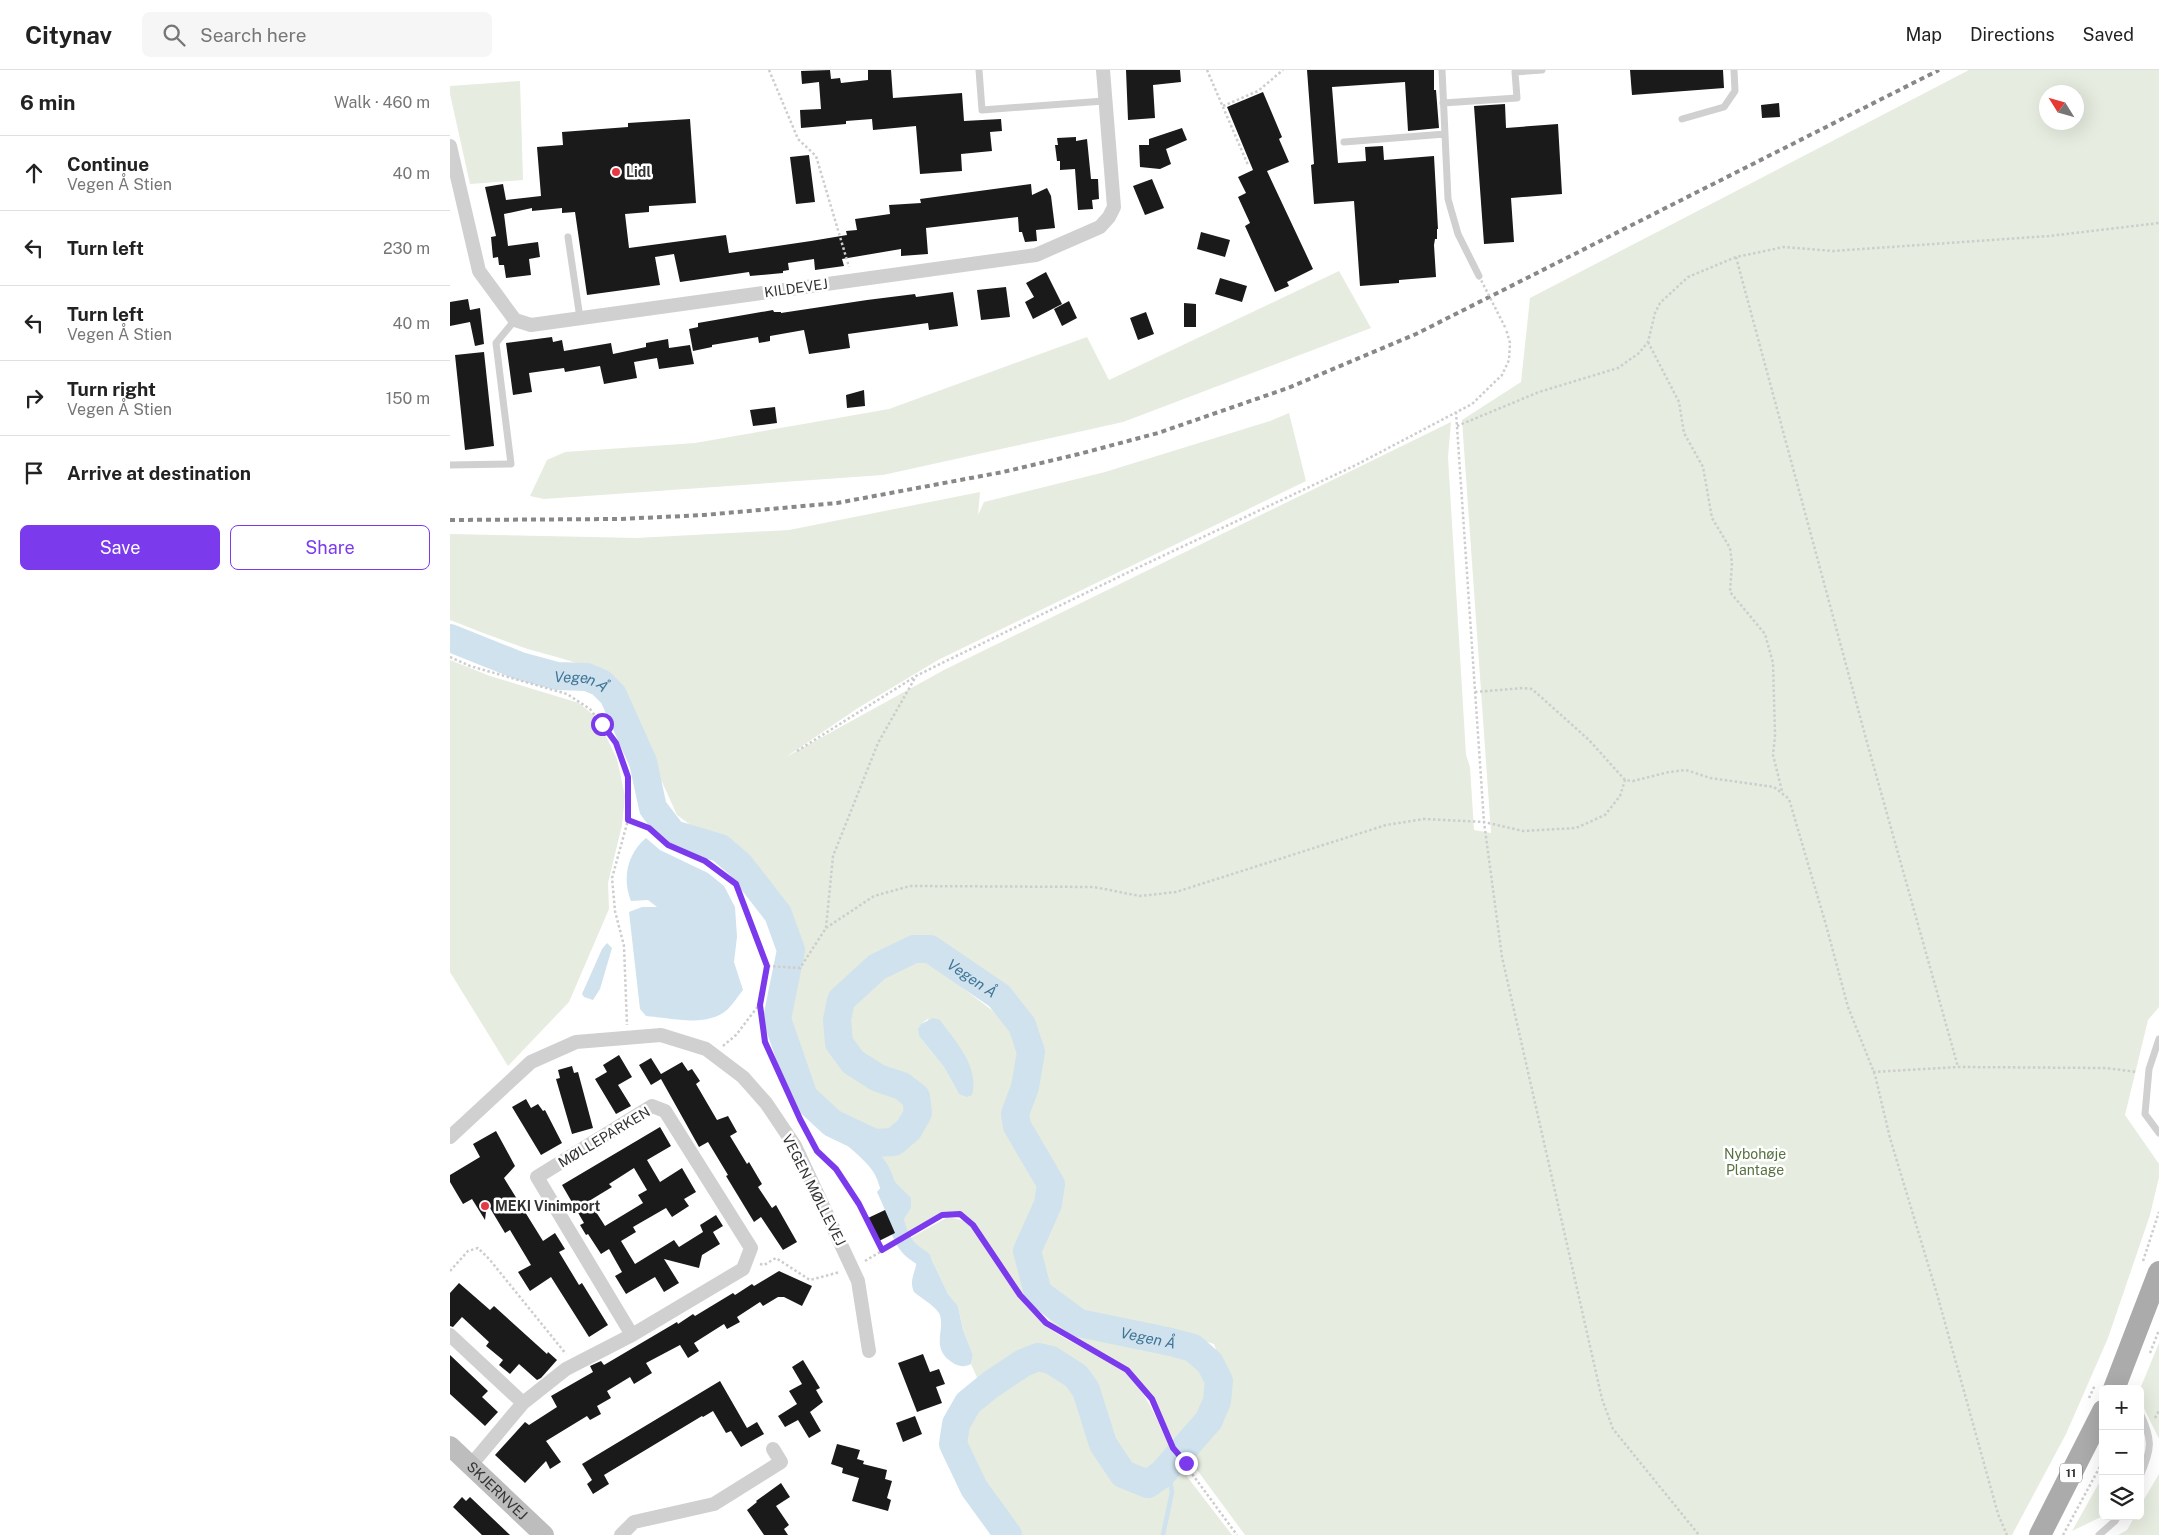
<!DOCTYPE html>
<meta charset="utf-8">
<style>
body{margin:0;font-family:"Public Sans",sans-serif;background:#f6f6f6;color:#222}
.controls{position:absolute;right:15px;bottom:15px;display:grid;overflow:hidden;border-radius:8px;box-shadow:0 5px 20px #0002}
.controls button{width:45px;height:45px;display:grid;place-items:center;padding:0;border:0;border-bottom:1px solid #e0e0e0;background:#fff;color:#222;font:25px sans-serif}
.compass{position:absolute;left:1589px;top:15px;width:45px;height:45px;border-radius:50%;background:#fff;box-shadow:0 5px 20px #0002;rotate:307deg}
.stop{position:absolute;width:15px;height:15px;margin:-11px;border:4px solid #7c3aed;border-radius:50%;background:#fff}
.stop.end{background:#7c3aed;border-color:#fff;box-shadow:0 1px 5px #0008}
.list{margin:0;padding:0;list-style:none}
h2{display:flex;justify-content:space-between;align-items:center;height:65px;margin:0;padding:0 20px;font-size:21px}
h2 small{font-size:16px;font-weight:400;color:#767676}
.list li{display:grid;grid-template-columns:32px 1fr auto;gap:15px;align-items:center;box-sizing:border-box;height:75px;padding:0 20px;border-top:1px solid #e0e0e0}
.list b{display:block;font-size:19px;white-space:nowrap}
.list p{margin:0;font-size:16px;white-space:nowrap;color:#767676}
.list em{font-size:16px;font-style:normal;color:#767676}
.actions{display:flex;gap:10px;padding:15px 20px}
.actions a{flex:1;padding:11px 0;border:1px solid #7c3aed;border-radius:8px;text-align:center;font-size:18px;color:#7c3aed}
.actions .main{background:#7c3aed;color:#fff}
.icon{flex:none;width:28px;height:28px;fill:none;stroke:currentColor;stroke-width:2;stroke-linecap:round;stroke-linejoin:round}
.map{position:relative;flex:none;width:1709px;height:1465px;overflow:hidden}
header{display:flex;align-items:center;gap:30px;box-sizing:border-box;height:70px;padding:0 25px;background:#fff;border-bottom:1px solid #e0e0e0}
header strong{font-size:24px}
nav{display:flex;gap:28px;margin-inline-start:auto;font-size:18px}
.search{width:350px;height:45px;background:#f6f6f6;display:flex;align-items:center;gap:12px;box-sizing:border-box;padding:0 18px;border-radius:8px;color:#767676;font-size:19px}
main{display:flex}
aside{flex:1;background:#fff}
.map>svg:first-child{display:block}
</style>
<header>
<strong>Citynav</strong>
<div class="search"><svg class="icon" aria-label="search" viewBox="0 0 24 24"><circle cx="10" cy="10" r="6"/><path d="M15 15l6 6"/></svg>Search here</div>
<nav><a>Map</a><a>Directions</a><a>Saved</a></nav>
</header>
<main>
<aside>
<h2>6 min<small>Walk · 460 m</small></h2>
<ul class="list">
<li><svg class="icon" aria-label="ahead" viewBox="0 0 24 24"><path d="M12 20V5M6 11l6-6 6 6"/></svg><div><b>Continue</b><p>Vegen Å Stien</p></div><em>40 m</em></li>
<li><svg class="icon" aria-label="left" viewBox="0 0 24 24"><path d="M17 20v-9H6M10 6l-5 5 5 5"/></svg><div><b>Turn left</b></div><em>230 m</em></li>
<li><svg class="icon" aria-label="left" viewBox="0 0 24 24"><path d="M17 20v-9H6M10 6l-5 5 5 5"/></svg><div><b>Turn left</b><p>Vegen Å Stien</p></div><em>40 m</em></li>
<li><svg class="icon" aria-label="right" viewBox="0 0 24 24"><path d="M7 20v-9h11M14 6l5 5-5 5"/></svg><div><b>Turn right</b><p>Vegen Å Stien</p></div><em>150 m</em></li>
<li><svg class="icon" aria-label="arrive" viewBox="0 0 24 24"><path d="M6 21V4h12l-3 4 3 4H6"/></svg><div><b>Arrive at destination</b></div></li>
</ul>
<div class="actions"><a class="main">Save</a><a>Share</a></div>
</aside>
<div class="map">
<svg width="1709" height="1465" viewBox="0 0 1709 1465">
<rect width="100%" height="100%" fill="#fff"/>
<path fill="#e6ecdf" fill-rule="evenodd" d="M1519,0H1709V937L1698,950L1675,1045L1709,1094V1107L1700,1145L1658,1268L1616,1364L1562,1465H795L739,1389L774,1343L777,1310L764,1274L717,1260L632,1246L602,1227L590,1209L586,1192L589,1171L606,1128L607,1114L577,1063L574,1051L588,998L587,972L558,926L499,879L478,869L465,870L402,906L385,930L381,964L388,990L405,1004L452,1030C457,1045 455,1054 443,1064L431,1065L394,1051L362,1022L336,952L352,882L349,864L285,772L246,759L227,745L169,617C147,593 100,587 69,576C46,568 23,559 0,550V464L186,468L339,460L530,422L528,445L534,432L655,402L820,351L839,343L856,411L488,590L408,638L336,687L494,600L1001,352L998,387L1016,685L1020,697L1024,760L1041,763L1012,350L1071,312L1080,228ZM1596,22H1626V52H1596Z
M70,11L73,110L20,114L0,24V16Z
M889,201L921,258L673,352L433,405L94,429L80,426L97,390L115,382L245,373L439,339L637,267L659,310Z
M0,590L40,606L129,633L147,648L167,689L175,726L172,755L158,813L159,839L119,932L58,996L0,902Z
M476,890L560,954L568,976L567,1012L558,1034L555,1049L560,1064L590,1113L593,1125L568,1183L570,1206L577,1222L610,1253L676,1272L726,1277L746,1292L759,1311L762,1320L757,1336L726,1375L703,1328L676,1298L605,1256L571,1222L518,1147C496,1133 474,1154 455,1165L448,1151H452L444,1111L438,1109L434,1099L411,1076L441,1082L454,1078L479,1043L475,1027L463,1010L448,1008L425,999L403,984L396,973L394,943C412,919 444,892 476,890ZM478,949L509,1024L494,997L469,966C468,957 470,954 478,949Z
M498,1147L515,1151L523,1159C545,1191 569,1236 600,1259C621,1274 646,1282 667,1296C696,1316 708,1353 722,1382L704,1403L697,1407C680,1402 660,1373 654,1356C649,1344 650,1327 643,1315C634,1299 600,1273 580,1280C562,1286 545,1303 530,1314L521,1294L523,1285L513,1260L508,1236L498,1224L480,1186L458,1174L459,1169Z
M1709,1273V1369L1690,1330V1319Z
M586,1293L597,1297L624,1314L651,1383L681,1418L703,1424L732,1400L782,1465H566C546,1435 507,1397 519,1357C520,1353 521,1347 524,1343C538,1322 566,1308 586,1293Z
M1709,1404V1465H1668L1677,1460L1685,1446H1690V1436Z
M1653,1406V1446L1622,1461Z"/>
<path fill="#cfe2ee" d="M196,768L210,780L258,803L274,816L285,837L287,867L284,892L293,920C288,926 283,934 278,939C258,958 221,948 196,946L190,939L179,842L192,837H207L198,830L181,831C172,809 177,784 196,768Z
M157,873L162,878L150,919L143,930L134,927L132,924L152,879Z
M483,948L490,950C505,971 530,997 522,1025L517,1027L509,1024L494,997L469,966L468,959L471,954Z
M438,1109L444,1111L461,1128V1138L452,1152L440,1151L427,1122Z
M458,1174L480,1186L498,1224L508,1236L513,1260L523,1285L521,1294C515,1297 510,1297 503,1293C480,1278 495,1262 490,1245C488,1238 470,1227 464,1222C458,1209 467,1201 467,1188L456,1179Z"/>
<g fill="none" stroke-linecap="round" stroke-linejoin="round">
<path stroke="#cfe2ee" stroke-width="4.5" d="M713,1465L722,1422L718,1397"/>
<path stroke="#cfe2ee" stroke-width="16" d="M382,1053C395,1063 425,1087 432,1101C444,1123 442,1159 458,1177C462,1182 468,1185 473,1189"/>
<path stroke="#cfe2ee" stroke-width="28" id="s1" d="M0,568L70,596L107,606L137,607L151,613L163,625L193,692L203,738L223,764L270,778L290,795L328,844L341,880L327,949L354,1027L382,1053L424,1073L444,1072L459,1059L468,1043L466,1027L452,1016L428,1008L403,992L389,973L387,950L391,930L427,897L464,879H480L549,926L572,955L581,982L575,1017L565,1044L567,1056L601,1114L598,1134L577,1181L588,1223L629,1253L721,1272L743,1278L760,1293L769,1311L767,1331L759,1350L712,1404L698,1414L673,1404L653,1374L636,1320L626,1306L601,1290L588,1287L573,1293L540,1315L518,1333L506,1354L503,1374L524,1418L558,1465"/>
</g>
<path fill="#1a1a1a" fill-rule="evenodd" d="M380,0L381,9L390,8L391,13L418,10V0H441L443,28L512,23L514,51L551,49L552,61L540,62L542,81L511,84L512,101L470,104L466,56L423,60L422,49L396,51V54L351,58L350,40L371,39L369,12L352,14L351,1Z
M676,0H730L731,12L703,15L705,48L678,50Z
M857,0H984V20H986L989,58L958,61L955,12L882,17L888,93L916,91L915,77L933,76L934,90L984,86L988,159H987V169H985L984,175L986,207L949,210V213L910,216L904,131L864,134L861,95L864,94Z
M1180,0H1273L1274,18L1182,25Z
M813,22L832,67L829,69L839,92L817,101L863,199L837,212L839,216L825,222L795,156L800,153L788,127L796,123L788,107L803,100L777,37Z
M1329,33L1330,47L1312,48L1311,35Z
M1055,34L1056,58L1108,54L1112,124L1061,128L1064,172L1034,174L1024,36Z
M240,49L246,133L199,136V142L175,144L179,178L276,165L279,183L361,171L397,165L396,161L407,160L405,149L440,144L439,135L471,133L470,129L581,114L582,125L597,118L601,126L605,158L586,160L587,171L575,172L572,162H569L568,147L476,158L478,184L451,186V179L392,189L394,196L365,200L364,189L338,193L339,200L333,201V203L300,206L299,202L230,212L224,184L205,187L210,215L137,225L125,142L112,143V138L82,141V138L54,144L58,176L88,172L90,187L79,189L81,205L56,208L54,195H49L48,187L43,188L41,167L46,166L35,117L53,114L56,130L91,126L87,77L113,75L112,62L178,57V53Z
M732,58L737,70L716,79L721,94L710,99L690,97L689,75H699V69Z
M626,67V71L637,69L641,109H648L649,129L642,130L643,139L628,140L625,99L610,100V91H607L605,75H608L607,68Z
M359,85L365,132L346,134L340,87Z
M702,109L714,138L695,145L683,116Z
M751,162L780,170L775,187L747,179Z
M596,202L612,234L583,249L575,232L584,227L576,213Z
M770,208L797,216L792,232L765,224Z
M556,217L560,247L531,250L527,220Z
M503,222L508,256L479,260L478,253L398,264L400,278L359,284L354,260L320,266V271L309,273L308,267L262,275V277L243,281L239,259L248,257V253L323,240L324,242H331V243L417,230L465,224L466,227Z
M18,229L20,240L30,238L34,274L25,276L20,252L0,256V232Z
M619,231L627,248L612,256L604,239Z
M734,233L746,234V257H734Z
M696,242L704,264L688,270L680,248Z
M102,267L103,272L112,270L114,281L161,273L163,284L196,277V273L218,269L219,278L240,275L244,294L209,299L207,288L184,292L187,308L154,314L150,296L115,302L114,298L79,303L82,322L63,325L56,273Z
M34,282L44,376L15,380L5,285Z
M414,320L415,336L397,338L396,325Z
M325,337L327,353L303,356L300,340Z
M169,985L182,1007L168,1015L181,1036L166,1044L145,1009L157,1002L153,995Z
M201,988L211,1004L232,992L238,1001L242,999L250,1011L246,1014L267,1050L278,1046L287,1062L280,1066L297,1094L299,1092L312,1114L308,1117L322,1138L326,1135L347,1172L333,1180L311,1147L304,1152L276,1106L278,1105L258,1072L249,1077L211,1009L201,1015L189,995Z
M122,996L124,1003L128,1002L143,1058L122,1064L106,1009L110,1008L108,1000Z
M76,1029L81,1038L88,1034L93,1041L95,1040L112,1073L91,1085L62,1037Z
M210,1057L221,1076L197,1090L210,1112L232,1098L246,1122L234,1129L239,1136L222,1147L216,1138L183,1157L186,1162L171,1171L185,1194L224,1170L229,1177L253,1162L250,1155L266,1145L273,1156L263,1162L270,1174L252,1185L249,1198L214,1189L229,1213L214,1222L205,1207L176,1224L165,1206L172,1202L159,1179L151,1184L138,1164L136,1165L130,1155L134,1153L112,1115ZM184,1098L197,1120L188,1125L193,1133L155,1156L139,1131L162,1117L159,1114Z
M46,1061L65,1096L54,1108L93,1171L105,1163L115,1179L109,1182L129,1215L132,1213L158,1255L139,1267L101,1207L80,1221L68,1202L81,1195L60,1160L55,1163L37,1133L35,1150L22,1129L13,1134L0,1112V1105L30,1087L23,1074Z
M435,1140L445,1163L429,1171L418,1148Z
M329,1201L362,1216L352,1236L334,1227H328L313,1236L310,1232L287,1247L290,1252L277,1259L274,1254L244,1273L249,1281L238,1288L230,1275L196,1293L202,1303L184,1314L180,1307L157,1321L161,1328L147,1336L151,1344L140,1350L137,1346L96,1371L111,1392L100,1399L96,1391L75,1413L45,1385L75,1352L79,1355L107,1337L101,1326L143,1302L140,1296L151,1291L154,1295L227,1252L228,1254L243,1244L245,1246L283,1223L285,1225L302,1214L304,1216Z
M9,1213L40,1240L44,1236L97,1284L98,1282L107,1290L91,1308L87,1310L69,1294L60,1304L49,1295L53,1290L36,1276L39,1272L12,1247L3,1257L0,1256V1223Z
M473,1284L480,1302L489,1299L495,1314L486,1317L492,1333L467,1342L448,1293Z
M0,1285L38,1321L32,1327L48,1342L35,1356L0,1324Z
M353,1290L370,1318L366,1320L373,1332L360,1342L371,1361L359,1368L348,1350L335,1357L328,1346L347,1334L339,1321L352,1314L342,1297Z
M270,1311L297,1358L307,1352L314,1364L291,1377L281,1361L276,1363L263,1341L253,1347L252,1346L154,1405L159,1414L143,1424L137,1414L142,1410L132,1394Z
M465,1346L472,1364L453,1372L446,1353Z
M387,1374L410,1380L407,1389L414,1391L413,1394L437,1400L435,1409L442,1411L437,1428L441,1430L438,1441L402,1431L409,1408L392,1403L393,1398L381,1394Z
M331,1413L340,1427L326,1436L339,1455L334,1459L338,1465H314L297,1440L307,1432L306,1431Z
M12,1427L16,1431L20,1427L60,1465H32L3,1437Z"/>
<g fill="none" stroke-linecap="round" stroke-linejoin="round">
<path stroke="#cdcdcd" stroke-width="2.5" stroke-dasharray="2.5 2.5" stroke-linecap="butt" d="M319,0L348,69L366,86L399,197
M757,0L798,95
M773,36L808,21L833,0
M1286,187L1418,676L1508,997
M1198,272L1229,332L1234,363L1253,397L1262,448L1280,478L1282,493L1280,522L1315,564L1323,593L1325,666L1323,685L1332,721
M1006,342L1034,752L1052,887L1152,1329L1163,1359L1249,1465
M1007,356L1089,322L1168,298L1189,283L1198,272L1205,243L1210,233L1238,207L1286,187L1334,177L1383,181L1599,166L1709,153
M0,587L20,596L117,624L140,639L166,673L178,707V750L162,808L165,841L174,876L177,955
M1025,622L1073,618L1082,619L1139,670L1175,710L1183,711L1219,702L1236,700L1260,708L1324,717L1339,729L1376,855L1398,937L1425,1005L1440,1068L1487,1224L1548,1444L1557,1465
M347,681L466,606L490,594L687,498L906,395L1022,334L1052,305L1059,290L1060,273L1056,259
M178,750L199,758L218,775L255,791L286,814L317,896L310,935L315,972L349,1049L367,1081L386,1099L409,1134L432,1180
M376,858L424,826L460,816L644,817L690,826L726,822L936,755L974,749L1034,752L1073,761L1126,758L1155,745L1170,726L1175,710
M318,896L350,898L376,858L383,786L397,751L428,673L465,608
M273,976L286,965L309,935
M1423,1002L1508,997L1656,998L1687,1002
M415,1191L492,1145L510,1144L523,1155L570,1225L596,1253L677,1300L702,1329L723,1378L787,1465
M1693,1191L1709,1142
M310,1194L314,1195L326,1188L360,1210L390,1202
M0,1201L18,1181L28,1178L40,1190L116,1284
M1700,1283L1709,1260
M1639,1328L1645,1315
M1705,1348L1709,1341
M1613,1465L1653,1391"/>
<path stroke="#d0d0d0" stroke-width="7" d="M529,0L532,40L654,31
M992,0L998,129L1008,164L1029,206
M993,33L1067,28L1065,2L1092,0
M1232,49L1274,37L1285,21L1284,0
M894,72L995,64
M118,167L130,248
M0,395L61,394L46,273L65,250
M1709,969L1699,999L1695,1044L1709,1063
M1690,1343C1703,1370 1702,1379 1690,1406
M1649,1465L1665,1451L1668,1446"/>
<path stroke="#d0d0d0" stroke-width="14" d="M0,76L29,201L65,250L81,255L586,185L650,157L659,147L664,137L653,0
M0,1067L81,992L126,972L211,965L256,979L293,1007L316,1033L345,1076L408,1211L419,1281
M0,1265L73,1333
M21,1395L73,1333L116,1299L182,1265L87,1107L202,1036L215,1041L301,1178L293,1199L182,1265
M171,1465L184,1452L264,1434L331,1392L323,1379"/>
<path stroke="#bdbdbd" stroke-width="20" id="s2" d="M0,1376L94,1465"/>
<path stroke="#ababab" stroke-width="22" d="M1664,1319L1709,1202
M1590,1465L1653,1341"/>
<path stroke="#888" stroke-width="4" stroke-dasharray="5 4" stroke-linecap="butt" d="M0,450L170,449L254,445L387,433L553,402L629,384L708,363L838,318L966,264L1489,0"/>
<path stroke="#cdcdcd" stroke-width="2.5" stroke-dasharray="2.5 2.5" stroke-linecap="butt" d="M1029,206L1056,259"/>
</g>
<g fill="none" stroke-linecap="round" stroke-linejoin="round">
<path stroke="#7c3aed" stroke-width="6" d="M152,654L166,673L178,707V750L199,758L218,775L255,791L286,814L317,896L310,935L315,972L350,1049L367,1081L386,1099L409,1134L432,1180L492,1145L510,1144L523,1155L570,1225L596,1253L677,1300L702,1329L723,1378L736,1393"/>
</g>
<g fill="#e63946" stroke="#fff" stroke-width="2">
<circle cx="166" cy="102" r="5"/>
<circle cx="35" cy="1136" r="5"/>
</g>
<g text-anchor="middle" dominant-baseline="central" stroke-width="5" stroke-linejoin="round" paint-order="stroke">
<rect fill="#fff" stroke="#707070" stroke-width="1" x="1610" y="1393.5" width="22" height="19" rx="4"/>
<g font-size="12" font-weight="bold" fill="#333">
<text x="1621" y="1403">11</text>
</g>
<g font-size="14" font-weight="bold" fill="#333" stroke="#fff" text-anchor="start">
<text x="176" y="102">Lidl</text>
<text x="45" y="1136">MEKI Vinimport</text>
</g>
<g font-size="14" fill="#333" stroke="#fff">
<text transform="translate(346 218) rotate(-8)">KILDEVEJ</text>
<text transform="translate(154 1067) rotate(-31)">MØLLEPARKEN</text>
<text transform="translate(364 1120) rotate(63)">VEGEN MØLLEVEJ</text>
<text stroke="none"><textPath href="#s2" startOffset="65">SKJERNVEJ</textPath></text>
</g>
<g font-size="14" fill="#56703f" stroke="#fff">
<text x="1305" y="1084">Nybohøje<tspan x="1305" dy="16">Plantage</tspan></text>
</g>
<g font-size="15" font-style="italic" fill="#3f7597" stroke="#fff">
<text stroke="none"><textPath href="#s1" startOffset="139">Vegen Å</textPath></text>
<text stroke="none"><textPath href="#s1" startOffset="1114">Vegen Å</textPath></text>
<text stroke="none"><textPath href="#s1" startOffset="1592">Vegen Å</textPath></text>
</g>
</g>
</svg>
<div class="controls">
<button>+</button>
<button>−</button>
<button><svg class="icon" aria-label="layers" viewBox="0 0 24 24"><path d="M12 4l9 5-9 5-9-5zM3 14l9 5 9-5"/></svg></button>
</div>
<svg class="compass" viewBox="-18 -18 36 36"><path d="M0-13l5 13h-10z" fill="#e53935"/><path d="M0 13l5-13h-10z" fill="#767676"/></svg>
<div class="stop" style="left:152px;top:654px"></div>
<div class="stop end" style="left:736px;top:1393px"></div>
</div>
</main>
